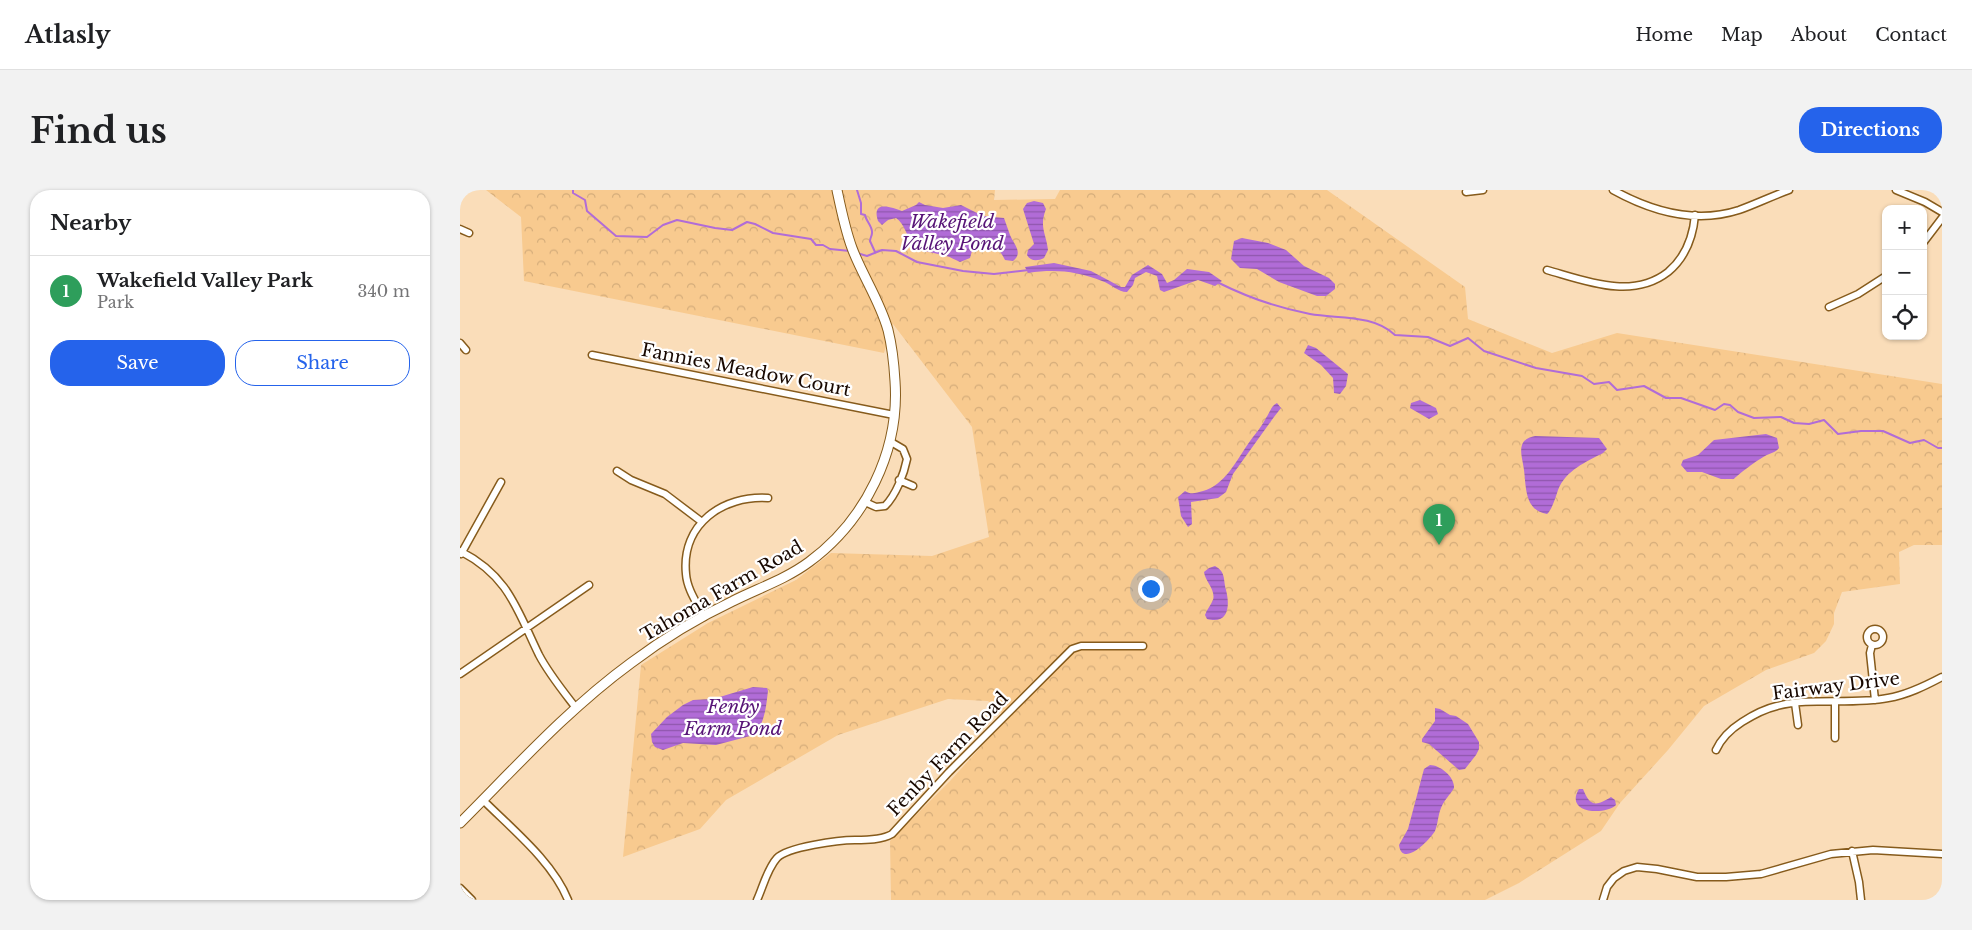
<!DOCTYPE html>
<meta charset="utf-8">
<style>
body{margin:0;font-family:"Libre Baskerville",serif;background:#f2f2f2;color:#202124}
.controls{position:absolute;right:15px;top:15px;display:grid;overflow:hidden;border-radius:10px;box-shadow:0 1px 4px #0004}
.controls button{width:45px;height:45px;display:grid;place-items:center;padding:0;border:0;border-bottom:1px solid #e0e0e0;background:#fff;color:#202124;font:25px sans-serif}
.you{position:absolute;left:690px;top:398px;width:18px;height:18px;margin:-12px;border:4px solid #fff;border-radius:50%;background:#1a73e8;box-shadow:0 0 0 8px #1a73e833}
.badge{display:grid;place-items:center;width:32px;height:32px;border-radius:50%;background:#2563eb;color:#fff;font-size:16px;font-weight:700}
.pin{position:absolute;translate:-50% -41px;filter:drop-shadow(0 1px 2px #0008)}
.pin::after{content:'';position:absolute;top:26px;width:18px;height:15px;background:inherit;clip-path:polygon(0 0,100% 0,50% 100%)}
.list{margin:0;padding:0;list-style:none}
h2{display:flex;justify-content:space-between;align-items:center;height:65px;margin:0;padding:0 20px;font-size:21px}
h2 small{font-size:16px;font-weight:400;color:#757577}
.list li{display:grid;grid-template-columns:32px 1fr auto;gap:15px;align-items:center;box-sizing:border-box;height:70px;padding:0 20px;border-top:1px solid #e0e0e0}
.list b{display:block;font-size:19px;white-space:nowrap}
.list p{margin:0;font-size:16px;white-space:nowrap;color:#757577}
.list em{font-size:16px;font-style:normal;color:#757577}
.actions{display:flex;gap:10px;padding:15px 20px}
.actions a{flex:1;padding:11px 0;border:1px solid #2563eb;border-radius:20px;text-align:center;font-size:18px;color:#2563eb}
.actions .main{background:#2563eb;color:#fff}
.icon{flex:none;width:28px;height:28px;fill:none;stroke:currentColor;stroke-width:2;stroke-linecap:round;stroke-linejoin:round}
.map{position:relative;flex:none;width:1482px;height:710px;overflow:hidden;border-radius:20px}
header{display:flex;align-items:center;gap:30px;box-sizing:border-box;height:70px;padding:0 25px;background:#fff;border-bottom:1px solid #e0e0e0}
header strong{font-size:24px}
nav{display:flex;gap:28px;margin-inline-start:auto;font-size:18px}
.intro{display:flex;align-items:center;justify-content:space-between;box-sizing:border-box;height:120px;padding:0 30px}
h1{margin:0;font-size:35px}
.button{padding:12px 22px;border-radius:20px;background:#2563eb;color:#fff;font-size:18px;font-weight:700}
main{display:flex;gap:30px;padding:0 30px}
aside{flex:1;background:#fff;border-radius:20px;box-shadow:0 1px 4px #0004}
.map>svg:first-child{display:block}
</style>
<header>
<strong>Atlasly</strong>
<nav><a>Home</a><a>Map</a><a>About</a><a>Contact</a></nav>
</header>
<div class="intro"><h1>Find us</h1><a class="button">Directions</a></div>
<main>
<aside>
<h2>Nearby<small></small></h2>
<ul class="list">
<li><span class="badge" style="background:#2e9e5b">1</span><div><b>Wakefield Valley Park</b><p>Park</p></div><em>340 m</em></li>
</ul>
<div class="actions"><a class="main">Save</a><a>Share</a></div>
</aside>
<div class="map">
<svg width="1482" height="710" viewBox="0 0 1482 710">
<defs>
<pattern id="park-crowns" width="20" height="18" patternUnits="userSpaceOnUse" patternTransform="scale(1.25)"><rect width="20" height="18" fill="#f8ca8f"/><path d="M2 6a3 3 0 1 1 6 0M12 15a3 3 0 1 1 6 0" fill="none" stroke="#d4ac7a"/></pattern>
<pattern id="water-rules" width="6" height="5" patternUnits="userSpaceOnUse" patternTransform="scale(1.25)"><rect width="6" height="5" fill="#b16cd7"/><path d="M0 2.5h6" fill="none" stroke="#8f57ac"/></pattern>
</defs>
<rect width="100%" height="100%" fill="#faddb9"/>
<path fill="url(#park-crowns)" d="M26,0H535L534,10L595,9L600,0H867L1005,97L1008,129L1092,163L1157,143L1482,194V355H1454L1439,362L1440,394L1382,402L1374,423V434L1366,451L1354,463L1306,480L1244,516L1208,560L1160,613L1141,641L1059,693L1025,710H431L430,651L490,591L547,528L528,511L488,509L378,545L266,610L240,639L163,667L181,475L248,433L336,390L371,363L472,366L529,347L512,237L433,134L424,163L64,91L61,27Z"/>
<path fill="url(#water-rules)" d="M574,11L583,13L586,19C579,37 586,43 588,60L584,68C578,71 571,72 567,65L568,60L574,54L563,19L567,13Z
M459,12L465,15L483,18L501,15L523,26L544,28C546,34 548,39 550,45C553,53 564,63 553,71L545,70C538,57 534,51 519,50L514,54L510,68L500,72C495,70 491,67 486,66C474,62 462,63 453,54C446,46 445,34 436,28L428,30L422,35L418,31C411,10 431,17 442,21L456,15Z
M782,48L808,53L826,60L844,76L869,88L875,94V99L866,106H857L819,92L797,79L780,78L771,69L774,51Z
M594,73L631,81L661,97H665L672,85L688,75L702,84L707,93L714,90L727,79L749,82L762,91L755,96L738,90L704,102L700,100L697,86L686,82L675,88L673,95L667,102C658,102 651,94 642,91C616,81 595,79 568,83L565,77Z
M848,155L856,158L888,184L886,196L880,204L874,203L873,188L861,175L844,163Z
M960,210L976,218L978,224L969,229L950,218L951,213Z
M817,213L821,218L814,227L773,284L766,302L758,308L731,312L732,334L728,337L721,326L718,307L725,301C731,305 736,303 743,301C765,295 776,271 788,254C794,245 801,238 806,228C810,222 811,216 817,213Z
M1306,244L1317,248L1319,258C1315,263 1310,263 1305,266C1299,269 1277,285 1274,289H1261L1242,282H1227L1221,275L1223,270L1238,265L1254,250Z
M1075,246L1139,248L1147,259L1143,263C1126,272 1106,280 1098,300C1096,306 1092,320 1087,324C1062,320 1067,292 1063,274C1062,268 1060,261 1062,255C1064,249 1070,247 1075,246Z
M755,376C766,382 763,389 766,400C770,415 769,435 747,429L745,425C747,419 751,415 753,410C756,400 745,391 744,382L749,378Z
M293,497L307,498L308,501C306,516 305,538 290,546L256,555L223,553L203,560L195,557L192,552L191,544L207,527L223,515L233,510L253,509Z
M975,518L980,519L990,525L996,526L1008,534L1019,552V559L1016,565L1005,579L999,580L969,554L962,552V549L975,531Z
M970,575C980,575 995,587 994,598C990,605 984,610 981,618C978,625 978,634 975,641C969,651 942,678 939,655L948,639L964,579Z
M1119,599H1123C1130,616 1135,617 1151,607L1155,610L1156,615C1144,626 1104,623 1119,599Z"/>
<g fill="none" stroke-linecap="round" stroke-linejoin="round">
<path stroke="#b16cd7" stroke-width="2" d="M113,0V3L125,10L127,21L156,46L187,47L203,35L217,30L255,38L272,40L287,32L295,34L313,43L351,49L356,55H363L370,59L390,61
M397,0L401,13V24L405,25C406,31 413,37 412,43C412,46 410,48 410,51L415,62
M397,63L407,66L422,60L436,61L457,72L503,81L534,84L569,80
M759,93C787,107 819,118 850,124C878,129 913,124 935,145L968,147L990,156L1008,148L1024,161L1076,178L1122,186L1134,194L1149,192L1157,200L1184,196L1206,208H1221L1255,220L1264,214L1270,215L1278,222L1294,228L1321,227L1334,233L1349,234L1364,230L1378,244L1401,241H1423L1450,253L1464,250L1478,258H1482"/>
<defs>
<path id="street" d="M1153,0C1191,21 1236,34 1279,20C1296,14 1312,6 1329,0
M1436,0L1465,12L1482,22
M1006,2L1023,0
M0,39L9,43
M1463,53L1482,28
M1087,80C1126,91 1172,110 1208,82C1226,67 1233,48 1235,25
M1369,117L1398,104L1426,86
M0,153L6,160
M132,165L434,225
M157,281L171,290L205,304L242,332
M439,290L453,296
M405,312L416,317L425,316C436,305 444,284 447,269L443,259L431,252
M0,361C49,386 57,420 79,465C89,484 103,501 116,518
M1,364L41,292
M244,427C237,413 227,399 226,384C221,334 263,305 308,308
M1407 447a8 8 0 1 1 16 0a8 8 0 1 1-16 0Z
M1412,455L1410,463L1415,510
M0,484L129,395
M1335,513L1338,535
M1375,513V548
M1256,560C1262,547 1271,539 1282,532C1293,525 1304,519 1317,516C1351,507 1392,515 1428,508C1447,505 1465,496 1482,487
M23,610C52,639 93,672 108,710
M1392,661L1399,692L1401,710
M0,698L12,710
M297,710C303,697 307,679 317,668C327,657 379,650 395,650C406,650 422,650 432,644L489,582L612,459L621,456H683
M1143,710L1147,697L1154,688L1164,681L1177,677L1197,679L1237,687H1266L1301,684L1371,664L1413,660L1482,664"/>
<path id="secondary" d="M0,633C55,578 108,519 171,473C203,449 237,428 273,411C299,398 326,389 349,372C405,331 440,261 435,191C434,174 432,156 428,140C420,111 402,85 392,58C385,39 381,19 377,0"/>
</defs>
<use href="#street" stroke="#865b1c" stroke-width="9"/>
<use href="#secondary" stroke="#865b1c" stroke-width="11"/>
<use href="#street" stroke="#fff" stroke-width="6"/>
<use href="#secondary" stroke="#fff" stroke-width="9"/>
</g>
<g text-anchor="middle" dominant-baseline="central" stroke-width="4.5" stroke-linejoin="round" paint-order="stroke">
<g font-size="18" fill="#180800" stroke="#fff">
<text transform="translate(286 180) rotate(11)">Fannies Meadow Court</text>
<text transform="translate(262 401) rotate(-30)">Tahoma Farm Road</text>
<text transform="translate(1376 496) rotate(-7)">Fairway Drive</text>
<text transform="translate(488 564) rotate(-46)">Fenby Farm Road</text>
</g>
<g font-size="19" font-style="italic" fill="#581577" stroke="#fff">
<text x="492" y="31">Wakefield<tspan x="492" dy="22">Valley Pond</tspan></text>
<text x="273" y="516">Fenby<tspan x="273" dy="22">Farm Pond</tspan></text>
</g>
</g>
</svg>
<div class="controls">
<button>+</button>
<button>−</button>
<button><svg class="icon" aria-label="locate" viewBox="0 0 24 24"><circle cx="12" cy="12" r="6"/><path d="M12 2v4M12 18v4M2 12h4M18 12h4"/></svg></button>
</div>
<div class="you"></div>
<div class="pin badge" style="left:979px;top:355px;background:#2e9e5b">1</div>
</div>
</main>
